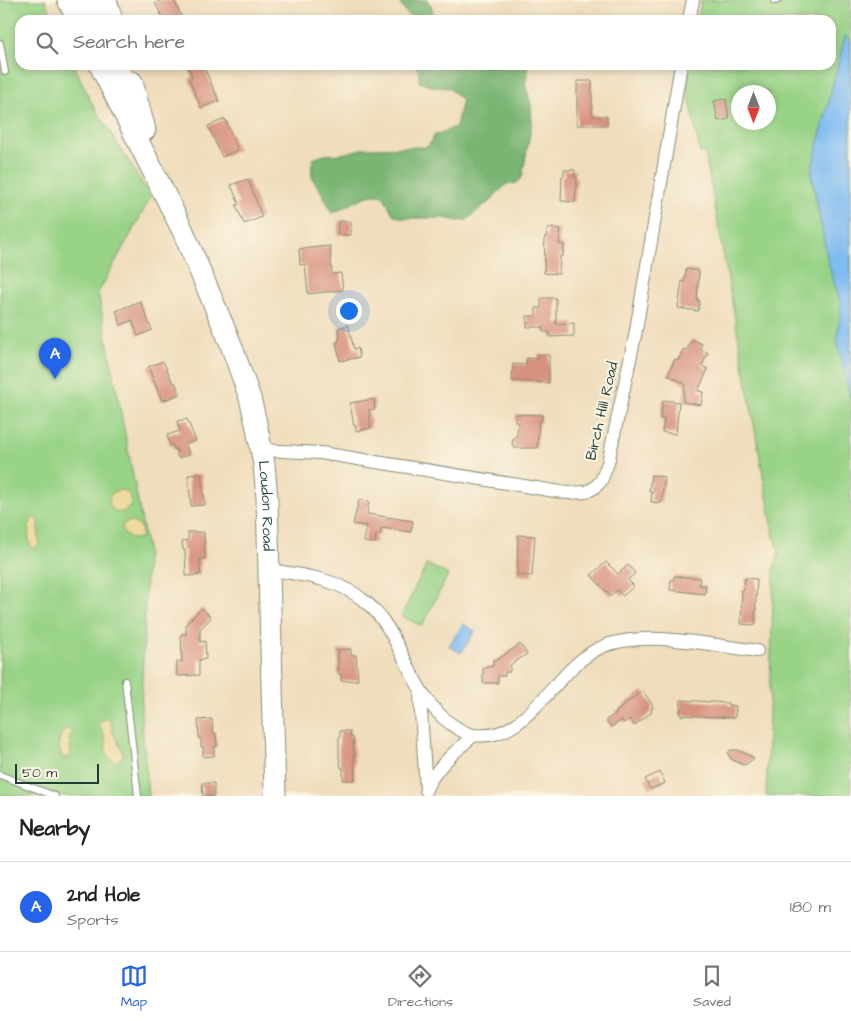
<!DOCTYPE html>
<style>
body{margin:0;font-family:"Architects Daughter",sans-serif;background:#f6f6f6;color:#222}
.compass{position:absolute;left:731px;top:85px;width:45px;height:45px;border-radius:50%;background:#fff;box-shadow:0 2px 8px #0003;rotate:180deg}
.scale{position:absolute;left:15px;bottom:12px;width:84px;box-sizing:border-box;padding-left:5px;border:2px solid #1f3d34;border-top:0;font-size:14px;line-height:18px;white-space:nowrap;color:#1f3d34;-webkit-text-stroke:4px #fcf5e5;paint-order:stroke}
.you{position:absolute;left:348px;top:310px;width:18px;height:18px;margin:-12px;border:4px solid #fff;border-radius:50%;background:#1a73e8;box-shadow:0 0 0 8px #1a73e833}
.badge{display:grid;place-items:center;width:32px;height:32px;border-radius:50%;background:#2563eb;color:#fff;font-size:16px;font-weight:700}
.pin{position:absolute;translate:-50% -41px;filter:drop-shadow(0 1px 2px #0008)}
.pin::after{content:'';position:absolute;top:26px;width:18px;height:15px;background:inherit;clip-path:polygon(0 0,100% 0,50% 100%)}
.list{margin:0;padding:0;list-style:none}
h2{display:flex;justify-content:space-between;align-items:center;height:65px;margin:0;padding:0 20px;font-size:21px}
h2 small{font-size:16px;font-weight:400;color:#767676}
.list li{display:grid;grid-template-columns:32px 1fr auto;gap:15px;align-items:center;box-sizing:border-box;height:90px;padding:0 20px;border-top:1px solid #e0e0e0}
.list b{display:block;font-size:19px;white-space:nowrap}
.list p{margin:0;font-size:16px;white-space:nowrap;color:#767676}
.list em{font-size:16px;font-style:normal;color:#767676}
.icon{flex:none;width:28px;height:28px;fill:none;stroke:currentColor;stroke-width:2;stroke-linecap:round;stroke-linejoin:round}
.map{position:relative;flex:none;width:851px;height:796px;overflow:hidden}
.search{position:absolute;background:#fff;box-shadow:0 2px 8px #0003;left:15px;right:15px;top:15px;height:55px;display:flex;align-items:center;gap:12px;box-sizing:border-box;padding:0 18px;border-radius:15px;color:#767676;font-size:19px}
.sheet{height:155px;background:#fff}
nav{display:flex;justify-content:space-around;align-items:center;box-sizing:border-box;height:70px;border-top:1px solid #e0e0e0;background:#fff;font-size:14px;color:#767676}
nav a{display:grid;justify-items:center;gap:2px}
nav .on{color:#2563eb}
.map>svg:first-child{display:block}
</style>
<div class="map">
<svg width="851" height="796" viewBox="0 0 851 796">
<rect width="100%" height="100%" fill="#fcf5e5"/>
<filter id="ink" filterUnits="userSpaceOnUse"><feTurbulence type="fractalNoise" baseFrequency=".02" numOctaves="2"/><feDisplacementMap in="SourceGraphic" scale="10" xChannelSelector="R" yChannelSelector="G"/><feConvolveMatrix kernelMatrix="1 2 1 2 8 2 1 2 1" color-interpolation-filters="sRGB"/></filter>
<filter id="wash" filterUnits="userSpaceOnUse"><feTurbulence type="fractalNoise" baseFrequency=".0096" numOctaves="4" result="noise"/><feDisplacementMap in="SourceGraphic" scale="20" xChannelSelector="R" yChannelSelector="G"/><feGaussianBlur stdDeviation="1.12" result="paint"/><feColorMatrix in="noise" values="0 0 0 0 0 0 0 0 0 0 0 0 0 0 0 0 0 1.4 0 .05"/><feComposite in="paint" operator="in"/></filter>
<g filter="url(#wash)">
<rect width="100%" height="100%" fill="#efddbb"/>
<path fill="#98d386" stroke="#5c885d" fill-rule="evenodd" d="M0,0H45L54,20H20V65H74L91,102L151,197L98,293L147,549L141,712L148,796H0Z
M701,0H851V796H766L774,567L779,552L775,541L705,152L700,153L687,86L690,65H831V20H698ZM738,92H768V122H738Z
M427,564L448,575L422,626L401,616Z"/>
<path fill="#7ab573" stroke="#4c7954" d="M399,0H427L431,6L435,20H412L401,6Z
M415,65H527L528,71L525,84L531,104L532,122L522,178L517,183L507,184L496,194L490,202L484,205L467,220L459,221L444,218H402L393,214L384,197C367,189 349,208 332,213C329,208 328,204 325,199C316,179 308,183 313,159L324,155L342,154L365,148L426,147L429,145L435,135L451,129L456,126L462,100L449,88L435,87L419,82V72Z"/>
<path fill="#eeda9e" stroke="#868c69" d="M109 501a11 11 0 1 1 22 0a11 11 0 1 1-22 0Z
M34,517L38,521L39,544L37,547L32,548C27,540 27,523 34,517Z
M130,521L139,525L142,532L141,538L132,539C126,536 120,532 123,524Z
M106,719L110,720L112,730L123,753V757L116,762C103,756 107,749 105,737C104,733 101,729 99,725L101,721Z
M66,729L72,731L69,739L71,755L70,757L64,758C57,750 57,736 66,729Z"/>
<path fill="#7fbcf2" stroke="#4f7c93" d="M845,36L851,41V400L837,343L841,305L828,262L811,173Z
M463,624L475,631L461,653L449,646Z"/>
<g id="blocks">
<path fill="#d8937f" d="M162,0H174L183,20H164L155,3Z
M187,65H203L219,101L201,108L189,79L192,77Z
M577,81H592V116H607V125H577Z
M726,99L729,119L718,121L714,101Z
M225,119L238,150L222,157L208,126Z
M564,170H575L574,177H577L575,202L561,201L562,176H564Z
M248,179L262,217L244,224L236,205L239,204L231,185Z
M338,221H351V235H338Z
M547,228L561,229L559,244L564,245L563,256H560L559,274L544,273L545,236L547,237Z
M330,246L332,274L341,273L343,290L308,294L305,264L300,265L299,249Z
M686,269L699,271L697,301H700L698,311L678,308L682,281L684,282Z
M541,298H556V324L574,323V336L550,337V332H543V327H527V316H536V308H541Z
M140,301L152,330L138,336L132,320L121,325L116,311Z
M348,325L354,349L358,348L360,357L340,361L336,342L339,341V337H340L338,328Z
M692,339L702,344L700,349L708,353L702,366L708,369L698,391L703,392L701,405L683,402L685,384L668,375L675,359L678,361L683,349L687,350Z
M538,354L549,355V383L512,381L513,364L526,365L527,358L538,359Z
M163,361L173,383L175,382L180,394L162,401L148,367Z
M374,399L375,409L369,410L371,428L356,431V426H354L350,403Z
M663,400L679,402L676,434L662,432L664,419H660Z
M516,414L542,415L541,422H539L537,448H514L512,443L513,439L517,435L518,422H515Z
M187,419L196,441L186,444L189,455L178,458L176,449H174L173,445H170L167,435L180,431L177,421Z
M201,474L205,505L191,506L188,475Z
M651,475L665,477L661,503L651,502L652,492H649Z
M359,500L369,501L367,514L413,521L411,532L381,528L380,535H376L375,543L364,542L367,526L353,524Z
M188,532H204L205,559H200V575L186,576L185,550H183L182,541L188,540Z
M518,535L535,536L532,576L517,575Z
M606,562L618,574L628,565L635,573L628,580L634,586L623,596L617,590L610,596L591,575Z
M674,576L700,578L699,585H706L705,594L670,590L671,580H674Z
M745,578L757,579L755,625L741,624L742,590H744Z
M202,608L211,618L200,629V642L205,641L206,659L199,660V675L177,676V662H182L181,634H186V624Z
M520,644L527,654L510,665V672H505V676H498V683H483V668L493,666V660H497Z
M351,649V655H356L358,680L341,681V674H338V650Z
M643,691L652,704L653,708L651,709L652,712L634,726L630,719L624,723L622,720L611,727L606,720L617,713L616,711L625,705L624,704Z
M681,700L728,703V705L736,706L735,718L680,715Z
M212,719L213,733H216L217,747H214V756L203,757V747H201V739H199L198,720Z
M340,731H350V737H353L355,780H343V768H341L339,757V737H340Z
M730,750H738L754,758L747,764L743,765L731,759L728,754Z
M660,772L665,783L650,789L645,779Z
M202,783H214V796H203Z"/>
</g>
</g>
<g filter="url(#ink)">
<use href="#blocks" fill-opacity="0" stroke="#878d78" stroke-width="1"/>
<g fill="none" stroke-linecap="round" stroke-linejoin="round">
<defs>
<path id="lane" d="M774,1L778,0
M0,43L5,72
M125,681L138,796
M0,775L55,796"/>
<path id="street" d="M689,20L693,0
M262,450L321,453L567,493L586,492L594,488L601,481L608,463L635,336L681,65
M270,570C303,575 335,578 362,599C404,630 406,692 451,724C458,729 466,734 474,735C530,743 554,666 604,646C646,630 712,645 757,651
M420,695L426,790
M426,789C437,766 456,751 474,735"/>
<g id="primary">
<path d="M68,0L78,20"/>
<path d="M88,0L97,20"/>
<path d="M106,0L112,20"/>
<path id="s1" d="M100,65L183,231L230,342L250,398L256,423L264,464L267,498L275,796"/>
<path d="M116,65L131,98"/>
<path d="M132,82L145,130"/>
</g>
</defs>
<use href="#lane" stroke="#878d78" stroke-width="8"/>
<use href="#street" stroke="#878d78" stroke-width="14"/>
<use href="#primary" stroke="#878d78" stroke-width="23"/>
<use href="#lane" stroke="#fff" stroke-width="6"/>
<use href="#street" stroke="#fff" stroke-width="12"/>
<use href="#primary" stroke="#fff" stroke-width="21"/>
</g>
</g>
<g text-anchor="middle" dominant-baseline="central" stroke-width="4" stroke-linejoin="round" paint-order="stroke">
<g font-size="15" fill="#1f3d34" stroke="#fcf5e5">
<text transform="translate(602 411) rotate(-77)">Birch Hill Road</text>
<text stroke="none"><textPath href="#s1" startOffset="475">Loudon Road</textPath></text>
</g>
</g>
</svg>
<svg class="compass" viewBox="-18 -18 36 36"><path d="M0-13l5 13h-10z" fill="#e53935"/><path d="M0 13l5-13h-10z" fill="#767676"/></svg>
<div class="scale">50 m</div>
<div class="you"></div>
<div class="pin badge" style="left:55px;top:379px">A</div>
<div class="search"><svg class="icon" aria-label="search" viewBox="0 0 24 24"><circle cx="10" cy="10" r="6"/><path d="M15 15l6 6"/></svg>Search here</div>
</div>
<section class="sheet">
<h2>Nearby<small></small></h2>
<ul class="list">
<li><span class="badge">A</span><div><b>2nd Hole</b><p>Sports</p></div><em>180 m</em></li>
</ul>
</section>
<nav>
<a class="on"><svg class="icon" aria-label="map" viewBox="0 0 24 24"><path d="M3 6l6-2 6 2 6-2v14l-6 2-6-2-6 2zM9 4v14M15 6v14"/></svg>Map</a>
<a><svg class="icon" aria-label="directions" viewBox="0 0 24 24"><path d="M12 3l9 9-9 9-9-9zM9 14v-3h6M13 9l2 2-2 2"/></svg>Directions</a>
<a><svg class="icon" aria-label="saved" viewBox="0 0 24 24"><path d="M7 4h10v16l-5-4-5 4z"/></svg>Saved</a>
</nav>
